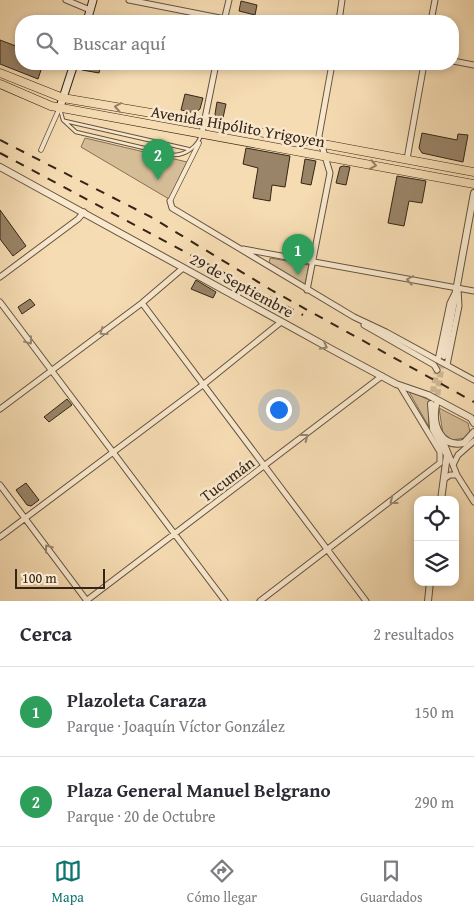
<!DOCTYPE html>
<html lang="es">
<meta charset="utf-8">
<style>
body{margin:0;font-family:"Gentium Book Plus",serif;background:#f2f2f3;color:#2b2b33}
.controls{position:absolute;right:15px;bottom:15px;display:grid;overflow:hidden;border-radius:10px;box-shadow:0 2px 8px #0003}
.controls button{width:45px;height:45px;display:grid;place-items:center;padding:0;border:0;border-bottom:1px solid #e1e1e2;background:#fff;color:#2b2b33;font:25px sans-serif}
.scale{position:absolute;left:15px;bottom:12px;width:90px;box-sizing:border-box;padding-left:5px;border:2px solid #342516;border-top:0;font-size:14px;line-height:18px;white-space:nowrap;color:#342516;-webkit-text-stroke:4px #f9e8ce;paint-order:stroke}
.you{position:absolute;left:278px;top:409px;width:18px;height:18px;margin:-12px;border:4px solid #fff;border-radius:50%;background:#1a73e8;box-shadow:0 0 0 8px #1a73e833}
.badge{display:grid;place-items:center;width:32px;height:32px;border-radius:50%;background:#0f766e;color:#fff;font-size:16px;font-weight:700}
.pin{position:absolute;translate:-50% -41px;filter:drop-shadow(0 1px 2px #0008)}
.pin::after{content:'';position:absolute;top:26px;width:18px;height:15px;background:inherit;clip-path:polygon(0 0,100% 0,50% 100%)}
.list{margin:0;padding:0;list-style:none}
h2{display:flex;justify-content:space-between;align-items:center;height:65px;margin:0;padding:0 20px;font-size:21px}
h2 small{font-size:16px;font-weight:400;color:#7c7c81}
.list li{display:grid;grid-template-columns:32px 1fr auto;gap:15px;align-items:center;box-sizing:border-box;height:90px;padding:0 20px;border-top:1px solid #e1e1e2}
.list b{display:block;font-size:19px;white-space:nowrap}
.list p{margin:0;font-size:16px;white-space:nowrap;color:#7c7c81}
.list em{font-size:16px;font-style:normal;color:#7c7c81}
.icon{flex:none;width:28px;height:28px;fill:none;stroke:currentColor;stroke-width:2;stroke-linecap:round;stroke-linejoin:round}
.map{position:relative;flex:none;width:474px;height:601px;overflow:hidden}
.search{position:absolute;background:#fff;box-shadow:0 2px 8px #0003;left:15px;right:15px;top:15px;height:55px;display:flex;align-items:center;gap:12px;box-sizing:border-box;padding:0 18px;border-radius:20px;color:#7c7c81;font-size:19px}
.sheet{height:245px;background:#fff}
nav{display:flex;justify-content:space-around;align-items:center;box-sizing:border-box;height:70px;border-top:1px solid #e1e1e2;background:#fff;font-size:14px;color:#7c7c81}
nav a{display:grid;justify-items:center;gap:2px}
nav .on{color:#0f766e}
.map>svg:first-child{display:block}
</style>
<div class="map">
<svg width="474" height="601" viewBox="0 0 474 601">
<rect width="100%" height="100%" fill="#f6dcb3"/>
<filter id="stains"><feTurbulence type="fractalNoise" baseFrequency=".004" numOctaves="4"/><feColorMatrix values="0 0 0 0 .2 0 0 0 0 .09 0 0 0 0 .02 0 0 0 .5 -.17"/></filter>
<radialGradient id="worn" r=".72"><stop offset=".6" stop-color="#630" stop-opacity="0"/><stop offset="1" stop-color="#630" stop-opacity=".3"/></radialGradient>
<path fill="#d5bd98" stroke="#847157" d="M85,138L187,162L169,199L81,147Z
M270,258L309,265L305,285L269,264Z
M408,390L429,400V427Z
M439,408L468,423L470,432L465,438L453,440L443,434Z"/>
<path fill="#998468" stroke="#342516" d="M241,1L257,5L255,15L239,11Z
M0,40L21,48V64H43L38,79L0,64Z
M83,64H101L99,73L82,70Z
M185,94L203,98L200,109L195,113L181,110Z
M217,102L226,104L223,118L216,117L215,114Z
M422,133L457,140L458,134L468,135L463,162L422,153L419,148Z
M246,148L290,156L285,187L272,185L270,201L253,198L258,168L243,164Z
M305,159L316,161L311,185L301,183Z
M343,166L350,167L346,185L336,183L340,167Z
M397,176L426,181L422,203L409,201L404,226L388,223Z
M0,210L26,246L13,256L0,239Z
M196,280L216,292L213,298L191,289Z
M30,299L35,305L22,314L18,307Z
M67,399L72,405L49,422L44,417Z
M26,483L39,500L31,506L27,505L16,490Z"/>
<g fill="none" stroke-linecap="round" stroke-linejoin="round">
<path stroke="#cfb794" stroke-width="6" stroke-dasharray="6 3" stroke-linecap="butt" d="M431,401L437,370
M436,404L443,357"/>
<defs>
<path id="service" d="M60,109L63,120L76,132L174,155C186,155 198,146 201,135
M65,121L188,149"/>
<path id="pedestrian" d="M41,150L60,107
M170,201L199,143"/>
<path id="minor" d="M66,0L90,10
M129,0L235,21
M224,21L229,0
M339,21L342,0
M431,21L435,0
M453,61L474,65
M202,133L216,64
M407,159L424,64
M170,201L172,208L354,317L386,332L474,380
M243,249L474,291
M0,277L78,219L84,212
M307,290L330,173L319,136L332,64
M0,302L225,601
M142,303L366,601
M364,325L434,365L437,370
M438,360L450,303L454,295
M447,365L459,306L458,289
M0,409L142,303L183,268
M442,438L457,475L474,502
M453,465L458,455L474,441
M444,479L450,475H457
M0,485L87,601
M0,537L204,384L281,322
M86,601L382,376
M260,601L440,463V452L400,386"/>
<path id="tertiary" d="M0,167L331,349L396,384L428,395L471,418L474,423
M444,356L474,193
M431,404L433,429L447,455L441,500
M436,405C432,424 440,448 464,443L474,432
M428,601L430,582"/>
<path id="secondary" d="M87,21L93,0
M60,107L74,64"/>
<path id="primary" d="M0,73L63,98L216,124L474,172
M0,84L51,106L474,184"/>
</defs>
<use href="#service" stroke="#64533d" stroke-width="4.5"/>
<use href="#pedestrian" stroke="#64533d" stroke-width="5.5"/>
<use href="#minor" stroke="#64533d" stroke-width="7"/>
<use href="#tertiary" stroke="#64533d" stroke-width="8"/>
<use href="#secondary" stroke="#342516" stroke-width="9"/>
<use href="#primary" stroke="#342516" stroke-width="9"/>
<use href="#service" stroke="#f9e8ce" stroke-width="2.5"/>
<use href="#pedestrian" stroke="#f9e8ce" stroke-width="4"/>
<use href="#minor" stroke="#f9e8ce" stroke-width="5"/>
<use href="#tertiary" stroke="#f9e8ce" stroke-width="6"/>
<use href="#secondary" stroke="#f9e8ce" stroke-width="7"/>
<use href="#primary" stroke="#f6dcb3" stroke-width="8"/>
<path stroke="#342516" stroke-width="2" stroke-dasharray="9 9" stroke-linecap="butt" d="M0,140L151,217L273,291L474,402
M0,153L303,315"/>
</g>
<defs><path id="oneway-chevron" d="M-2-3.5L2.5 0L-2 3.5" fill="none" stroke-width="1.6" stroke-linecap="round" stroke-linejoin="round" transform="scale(1.25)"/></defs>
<g stroke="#958064">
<use href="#oneway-chevron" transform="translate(118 107) rotate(-170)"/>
<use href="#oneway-chevron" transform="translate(373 165) rotate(11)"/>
</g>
<g stroke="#968672">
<use href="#oneway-chevron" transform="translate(410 280) rotate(-170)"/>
<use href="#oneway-chevron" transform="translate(103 332) rotate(144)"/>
<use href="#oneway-chevron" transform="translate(29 341) rotate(53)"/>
<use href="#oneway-chevron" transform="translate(324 346) rotate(28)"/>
<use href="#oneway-chevron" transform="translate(305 437) rotate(-37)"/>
<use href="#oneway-chevron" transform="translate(393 501) rotate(143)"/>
<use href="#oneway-chevron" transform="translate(48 548) rotate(-127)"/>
</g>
<g text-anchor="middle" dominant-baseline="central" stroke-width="5" stroke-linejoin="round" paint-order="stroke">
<g font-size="16" fill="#342516" stroke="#f9e8ce">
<text transform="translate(238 126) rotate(10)">Avenida Hipólito Yrigoyen</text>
<text transform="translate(242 285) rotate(29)">29 de Septiembre</text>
<text transform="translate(227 479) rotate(-37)">Tucumán</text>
</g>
</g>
<rect width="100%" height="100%" filter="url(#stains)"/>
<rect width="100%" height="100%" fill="url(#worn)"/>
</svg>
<div class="controls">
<button><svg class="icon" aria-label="locate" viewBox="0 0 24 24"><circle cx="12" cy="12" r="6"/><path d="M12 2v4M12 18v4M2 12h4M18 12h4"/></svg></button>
<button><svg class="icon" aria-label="layers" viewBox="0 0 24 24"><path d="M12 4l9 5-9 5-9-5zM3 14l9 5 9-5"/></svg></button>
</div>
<div class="scale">100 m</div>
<div class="you"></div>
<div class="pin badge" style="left:298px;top:275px;background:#2e9e5b">1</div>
<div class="pin badge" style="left:158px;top:180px;background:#2e9e5b">2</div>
<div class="search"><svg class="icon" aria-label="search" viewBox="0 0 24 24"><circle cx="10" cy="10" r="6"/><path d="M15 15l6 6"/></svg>Buscar aquí</div>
</div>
<section class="sheet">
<h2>Cerca<small>2 resultados</small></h2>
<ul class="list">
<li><span class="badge" style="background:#2e9e5b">1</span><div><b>Plazoleta Caraza</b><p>Parque · Joaquín Víctor González</p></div><em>150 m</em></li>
<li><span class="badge" style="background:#2e9e5b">2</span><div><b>Plaza General Manuel Belgrano</b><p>Parque · 20 de Octubre</p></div><em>290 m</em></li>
</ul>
</section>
<nav>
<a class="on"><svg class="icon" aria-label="map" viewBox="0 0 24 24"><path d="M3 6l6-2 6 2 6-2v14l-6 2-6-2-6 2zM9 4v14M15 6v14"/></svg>Mapa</a>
<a><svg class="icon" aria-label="directions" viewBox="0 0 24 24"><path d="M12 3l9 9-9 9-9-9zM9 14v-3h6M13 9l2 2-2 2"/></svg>Cómo llegar</a>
<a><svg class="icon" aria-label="saved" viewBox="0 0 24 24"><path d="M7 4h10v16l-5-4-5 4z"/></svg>Guardados</a>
</nav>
